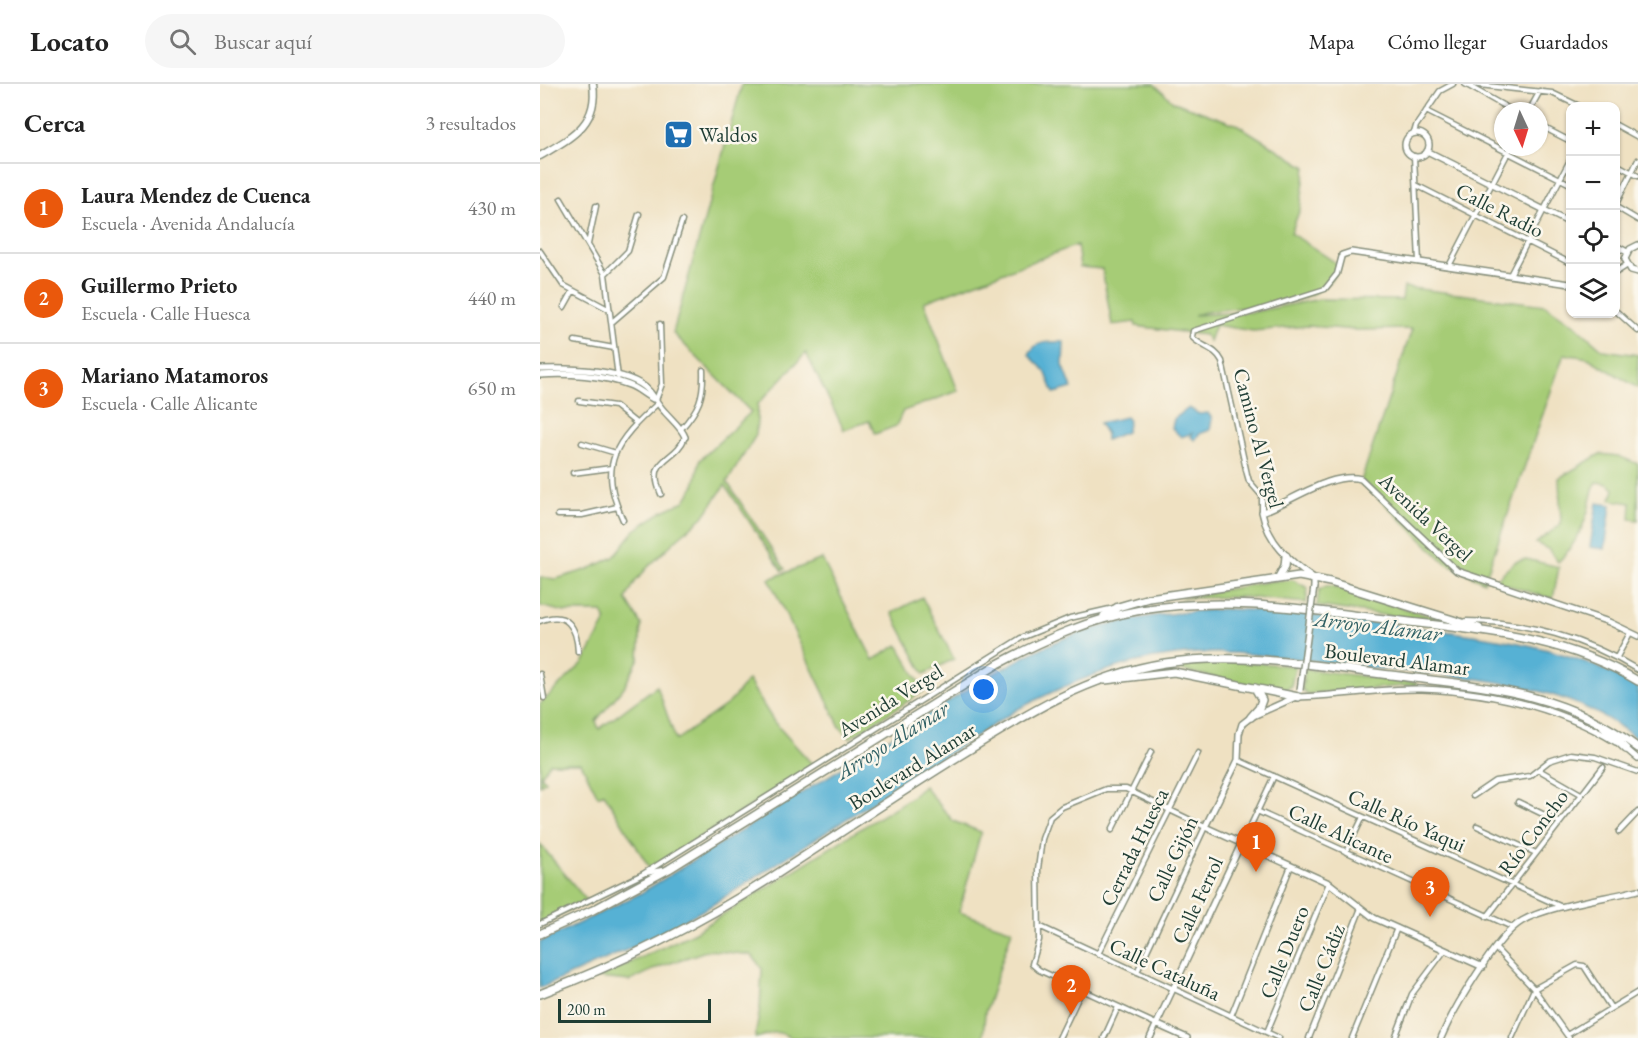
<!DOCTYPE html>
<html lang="es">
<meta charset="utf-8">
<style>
body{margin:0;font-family:"EB Garamond",serif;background:#f6f6f6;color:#222}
.controls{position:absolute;right:18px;top:18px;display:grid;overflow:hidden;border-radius:12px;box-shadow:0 2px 4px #0004}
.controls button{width:54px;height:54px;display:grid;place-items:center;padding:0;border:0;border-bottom:2px solid #e0e0e0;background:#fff;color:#222;font:30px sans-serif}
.compass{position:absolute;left:954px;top:18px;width:54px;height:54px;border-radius:50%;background:#fff;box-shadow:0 2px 4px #0004;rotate:176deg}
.scale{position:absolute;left:18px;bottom:15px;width:153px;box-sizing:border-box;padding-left:6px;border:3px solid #1f3d34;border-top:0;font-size:16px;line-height:21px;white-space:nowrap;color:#1f3d34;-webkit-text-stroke:4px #fbf7ec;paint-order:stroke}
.you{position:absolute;left:444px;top:606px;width:21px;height:21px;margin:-15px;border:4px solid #fff;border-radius:50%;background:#1a73e8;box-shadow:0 0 0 9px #1a73e833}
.badge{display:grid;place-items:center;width:39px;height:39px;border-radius:50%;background:#ea580c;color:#fff;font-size:20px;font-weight:700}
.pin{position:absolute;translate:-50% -50px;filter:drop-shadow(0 2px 3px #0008)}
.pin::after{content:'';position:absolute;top:32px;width:21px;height:18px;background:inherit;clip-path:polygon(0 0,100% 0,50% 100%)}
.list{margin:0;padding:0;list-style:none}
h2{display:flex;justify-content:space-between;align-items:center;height:78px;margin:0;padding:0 24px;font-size:26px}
h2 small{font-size:20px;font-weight:400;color:#767676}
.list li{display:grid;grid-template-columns:39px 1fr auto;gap:18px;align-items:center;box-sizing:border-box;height:90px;padding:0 24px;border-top:2px solid #e0e0e0}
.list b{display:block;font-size:22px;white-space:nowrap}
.list p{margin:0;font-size:20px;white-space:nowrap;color:#767676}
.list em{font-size:20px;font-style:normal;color:#767676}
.icon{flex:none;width:33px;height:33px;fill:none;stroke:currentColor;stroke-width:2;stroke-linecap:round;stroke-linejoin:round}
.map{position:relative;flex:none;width:1098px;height:954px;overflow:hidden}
header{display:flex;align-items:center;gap:36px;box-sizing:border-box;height:84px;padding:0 30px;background:#fff;border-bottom:2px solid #e0e0e0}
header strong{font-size:28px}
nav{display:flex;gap:33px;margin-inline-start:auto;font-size:21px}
.search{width:420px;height:54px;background:#f6f6f6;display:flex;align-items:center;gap:15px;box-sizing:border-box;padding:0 21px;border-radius:33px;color:#767676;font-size:22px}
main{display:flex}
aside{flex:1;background:#fff}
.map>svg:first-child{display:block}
</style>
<header>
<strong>Locato</strong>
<div class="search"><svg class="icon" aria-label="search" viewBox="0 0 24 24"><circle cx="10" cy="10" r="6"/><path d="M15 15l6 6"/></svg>Buscar aquí</div>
<nav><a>Mapa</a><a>Cómo llegar</a><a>Guardados</a></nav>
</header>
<main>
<aside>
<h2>Cerca<small>3 resultados</small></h2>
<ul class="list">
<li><span class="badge">1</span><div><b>Laura Mendez de Cuenca</b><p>Escuela · Avenida Andalucía</p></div><em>430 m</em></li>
<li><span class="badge">2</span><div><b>Guillermo Prieto</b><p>Escuela · Calle Huesca</p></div><em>440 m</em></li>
<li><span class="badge">3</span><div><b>Mariano Matamoros</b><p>Escuela · Calle Alicante</p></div><em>650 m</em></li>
</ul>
</aside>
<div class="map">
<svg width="1098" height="954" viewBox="0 0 1098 954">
<rect width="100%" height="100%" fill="#fbf7ec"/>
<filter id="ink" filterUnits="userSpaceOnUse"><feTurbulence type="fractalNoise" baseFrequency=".0167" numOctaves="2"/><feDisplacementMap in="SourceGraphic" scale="12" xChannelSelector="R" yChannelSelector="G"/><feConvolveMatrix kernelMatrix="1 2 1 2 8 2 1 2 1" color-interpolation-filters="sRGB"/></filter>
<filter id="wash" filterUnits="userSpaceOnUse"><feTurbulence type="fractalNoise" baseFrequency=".008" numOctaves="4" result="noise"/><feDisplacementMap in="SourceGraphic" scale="24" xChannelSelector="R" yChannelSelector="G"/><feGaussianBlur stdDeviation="1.35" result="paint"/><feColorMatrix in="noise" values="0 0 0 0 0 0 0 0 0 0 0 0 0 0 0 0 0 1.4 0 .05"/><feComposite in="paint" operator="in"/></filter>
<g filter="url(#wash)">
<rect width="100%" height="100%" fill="#efe1c2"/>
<path fill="#a6cc76" stroke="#628455" stroke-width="1.5" d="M202,0H614L634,18L698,41L766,83L760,125L751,149L799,181C781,233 695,217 654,231L713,228L780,215L862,216L864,203L1005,221L1036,242L1063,266L1098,271V304L1048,274L1024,270L944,498L906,479L821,397L872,245L816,246L768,242L713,247L675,241L669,257L665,251L596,242L595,238L572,241L562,185L540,183L537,161L384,218L418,307L363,327L356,342L335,350L329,337L304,346L266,269L218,320L216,351L187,398L245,485L242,487L185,401L163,433L138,454L107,484L95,498L86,515L101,540L99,574L84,603L56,637L59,645L117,602L136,656L189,619L208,596L234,638L274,682L110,785L64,709L58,712L41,679H10L1,692L6,697L0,701V620L43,579L66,537L62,528H25L0,522V493L16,495L49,485L74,473L95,446L123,427L145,417L154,402L160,376L211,328L133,249Z
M1060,370L1078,372L1098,380V436L1090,435L1091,419L1071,416L1074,405L1068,400L1057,398C1050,408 1051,419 1047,430C1042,447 1031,466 1018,478L1008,465L996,459L1021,440L1019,394Z
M282,475L333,576L358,561L384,607L310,654L300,643L229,495Z
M986,475L1019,483L1013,515L954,497L975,478Z
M753,496L768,504L766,519L704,513L640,514L732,497Z
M786,502H793L918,541L777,522L779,506Z
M382,513L414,575L384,590L352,529Z
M689,577L755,582L751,603L740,607L639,586L618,585L589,592L590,589L647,579Z
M765,585L877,599L876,601L767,610L762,605Z
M384,702L413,737L441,748L419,828L472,846L445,929L443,954H252C230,943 234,951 215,954L220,924L222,885L212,871L169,866L119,883L90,897L58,894L155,848L370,714Z
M0,760L47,817L0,840Z"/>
<path fill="#56b1d4" stroke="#3a7784" stroke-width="1.5" d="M524,258L523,281L532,304L514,309L505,287L489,271C494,256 511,258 524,258Z
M649,324L659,330L668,329L672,335L670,346L659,350L655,356L651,353L653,349L641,353L632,344L634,335Z
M586,333L589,337L586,348L566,356V350L559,339Z
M1057,419L1071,421L1065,465L1050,463Z
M683,525C742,526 799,534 856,541C943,552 1021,558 1098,603V656C1020,591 909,593 813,582C754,575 695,564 636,571C580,577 528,599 478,625L172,821L107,857L0,904V858L101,809L451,591C468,582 486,571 504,563C561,537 622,529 683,525Z"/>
</g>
<g filter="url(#ink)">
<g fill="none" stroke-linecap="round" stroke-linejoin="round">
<defs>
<path id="minor" d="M925,0L973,27
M930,0L1012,9L1039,22
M886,27L1030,100
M989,27L1000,7
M999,41L1030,57
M1076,41L1098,53
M874,49L876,42L900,7L913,0
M874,72L879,178
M1076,80L1098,92
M876,101L1030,179
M21,115L65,190L78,293
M1076,120L1098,76
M1076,123L1098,136
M48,160L56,122
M0,167L23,201L70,226
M909,182L971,63
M65,190L88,167L99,130
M970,191L1030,76
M24,223L33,207
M1076,227L1098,247
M72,238L124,193L142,137
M35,257L74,264
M116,316L122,300L120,240
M39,317L75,322L96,339
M141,345C159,325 164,313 163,286
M42,359L76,369
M33,389L71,384
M121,410C105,373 136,378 145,353
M722,427V412L709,397L707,390L682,277C676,264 661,263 652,253L653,247L785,205L797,190L802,171
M18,431H42L77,423
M83,436C57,380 76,357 117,320
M0,537C27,526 37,543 38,568
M926,537C986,537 1047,555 1098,586
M1077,573L1090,549
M0,590L4,614
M698,676L1022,823
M999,686L1041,710
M933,712L955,697L990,692L1009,677L1031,670L1055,673L1098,688
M978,718L1019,738
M717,727L972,843
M937,742L996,769
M572,746L611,668
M1079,748L1098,728
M702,760L734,692
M806,768L823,733
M106,789L122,786
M947,833L1063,683
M0,840L103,790L481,554L530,534L574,524
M499,842L739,954
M956,865L994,905L1029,954
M558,870L658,669
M597,888L665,743L586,705H566L522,723L510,733L502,755L498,785L499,856L492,880L499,886L616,940
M691,932L751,782
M727,948L789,799
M1027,951L1098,908
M519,954L542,906
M564,954L578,923
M769,954L821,824
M812,954L857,844
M855,954L872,910L905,866
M972,954L994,905L1037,881L1044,882L1071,924"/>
<path id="tertiary" d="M865 61a12 12 0 1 1 24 0a12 12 0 1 1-24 0Z
M887,67L1030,139
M1098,161L1090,165L1085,175L1091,186L1098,188
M1076,162L1087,168
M802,171L811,168L1030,200
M1076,188L1087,181
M0,285C27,284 88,285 108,306C114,312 118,321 125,328C131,335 142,344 145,353
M0,291C27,289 63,291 89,301C98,304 104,311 113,315
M774,503V494C749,477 728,458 722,428C751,418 792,387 821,395L917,487L1069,538L1098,552
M758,612L711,633L702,640L699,650L698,676L665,743L789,799L834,834L943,883
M758,613C799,612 842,604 882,605C951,608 1017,622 1076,658
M1084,663L1098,675
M616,940L647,954
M610,954L701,760
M901,954C913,926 956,852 982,837C1007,822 1067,814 1098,806"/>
<path id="secondary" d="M0,72C30,54 59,41 53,0"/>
<path id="trunk" d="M739,493L745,482L746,472
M564,532L578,523L609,514L759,492L790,498L939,544
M565,596L634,588L758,613
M711,633L719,624L722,616L715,604
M1064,644L1086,665
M0,850L53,826L129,785L458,580C503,556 550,535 601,526C684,512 763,525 845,535C933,546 1020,550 1098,597
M0,910C87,877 169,835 246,784C300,749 354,713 408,679C478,635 543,592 625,579C703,567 782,583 859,592C947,603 1026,608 1098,664"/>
</defs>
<use href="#minor" stroke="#878f7b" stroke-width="7"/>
<use href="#tertiary" stroke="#878f7b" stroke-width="8"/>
<use href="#secondary" stroke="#878f7b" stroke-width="9"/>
<use href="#trunk" stroke="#878f7b" stroke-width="10"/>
<use href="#minor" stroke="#fff" stroke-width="4"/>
<use href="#tertiary" stroke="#fff" stroke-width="5"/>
<use href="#secondary" stroke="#fff" stroke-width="6"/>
<use href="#trunk" stroke="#fff" stroke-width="7"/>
<defs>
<path id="tertiary-bridge" d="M760,606L774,503"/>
</defs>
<use href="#tertiary-bridge" stroke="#878f7b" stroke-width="8" stroke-linecap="butt"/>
<use href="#tertiary-bridge" stroke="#fff" stroke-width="5"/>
</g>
</g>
<defs>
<symbol id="supermarket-square" viewBox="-11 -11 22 22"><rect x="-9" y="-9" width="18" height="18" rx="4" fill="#1f6fb2" stroke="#fbf7ec"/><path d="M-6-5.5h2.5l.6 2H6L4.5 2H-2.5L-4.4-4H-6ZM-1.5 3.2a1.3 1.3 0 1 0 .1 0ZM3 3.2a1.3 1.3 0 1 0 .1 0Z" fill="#fff"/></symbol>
</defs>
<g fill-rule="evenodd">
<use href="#supermarket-square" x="122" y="34" width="33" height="33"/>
</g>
<g text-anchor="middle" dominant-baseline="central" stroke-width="5" stroke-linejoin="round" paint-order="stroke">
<g font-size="21" fill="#1f3d34" stroke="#fbf7ec" text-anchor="start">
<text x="159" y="50">Waldos</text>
</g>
<g font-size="21" fill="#1f3d34" stroke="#fbf7ec">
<text transform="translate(960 126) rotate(27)">Calle Radio</text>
<text transform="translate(719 354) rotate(75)">Camino Al Vergel</text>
<text transform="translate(886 433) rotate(43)">Avenida Vergel</text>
<text transform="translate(857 575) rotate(7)">Boulevard Alamar</text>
<text transform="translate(350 616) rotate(-32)">Avenida Vergel</text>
<text transform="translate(372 682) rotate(-32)">Boulevard Alamar</text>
<text transform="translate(867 736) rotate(24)">Calle Río Yaqui</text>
<text transform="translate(993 748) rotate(-53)">Río Concho</text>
<text transform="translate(801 749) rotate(25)">Calle Alicante</text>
<text transform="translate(594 763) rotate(-64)">Cerrada Huesca</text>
<text transform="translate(632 775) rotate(-65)">Calle Gijón</text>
<text transform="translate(657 816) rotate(-65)">Calle Ferrol</text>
<text transform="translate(744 868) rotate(-68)">Calle Duero</text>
<text transform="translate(781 884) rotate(-68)">Calle Cádiz</text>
<text transform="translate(625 885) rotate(25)">Calle Cataluña</text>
</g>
<g font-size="22" font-style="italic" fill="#306064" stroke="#fbf7ec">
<text transform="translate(838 542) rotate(7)">Arroyo Alamar</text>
<text transform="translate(352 656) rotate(-32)">Arroyo Alamar</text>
</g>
</g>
</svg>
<div class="controls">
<button>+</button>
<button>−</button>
<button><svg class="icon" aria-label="locate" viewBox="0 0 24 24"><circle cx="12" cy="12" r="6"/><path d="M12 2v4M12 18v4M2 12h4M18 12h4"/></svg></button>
<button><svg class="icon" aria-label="layers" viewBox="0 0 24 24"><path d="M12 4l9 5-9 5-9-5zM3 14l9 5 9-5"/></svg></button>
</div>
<svg class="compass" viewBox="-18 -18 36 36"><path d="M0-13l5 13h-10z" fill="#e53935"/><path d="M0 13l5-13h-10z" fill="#767676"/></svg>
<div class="scale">200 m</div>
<div class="you"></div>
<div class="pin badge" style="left:716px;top:788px">1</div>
<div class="pin badge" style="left:531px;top:931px">2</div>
<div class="pin badge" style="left:890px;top:833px">3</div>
</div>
</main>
